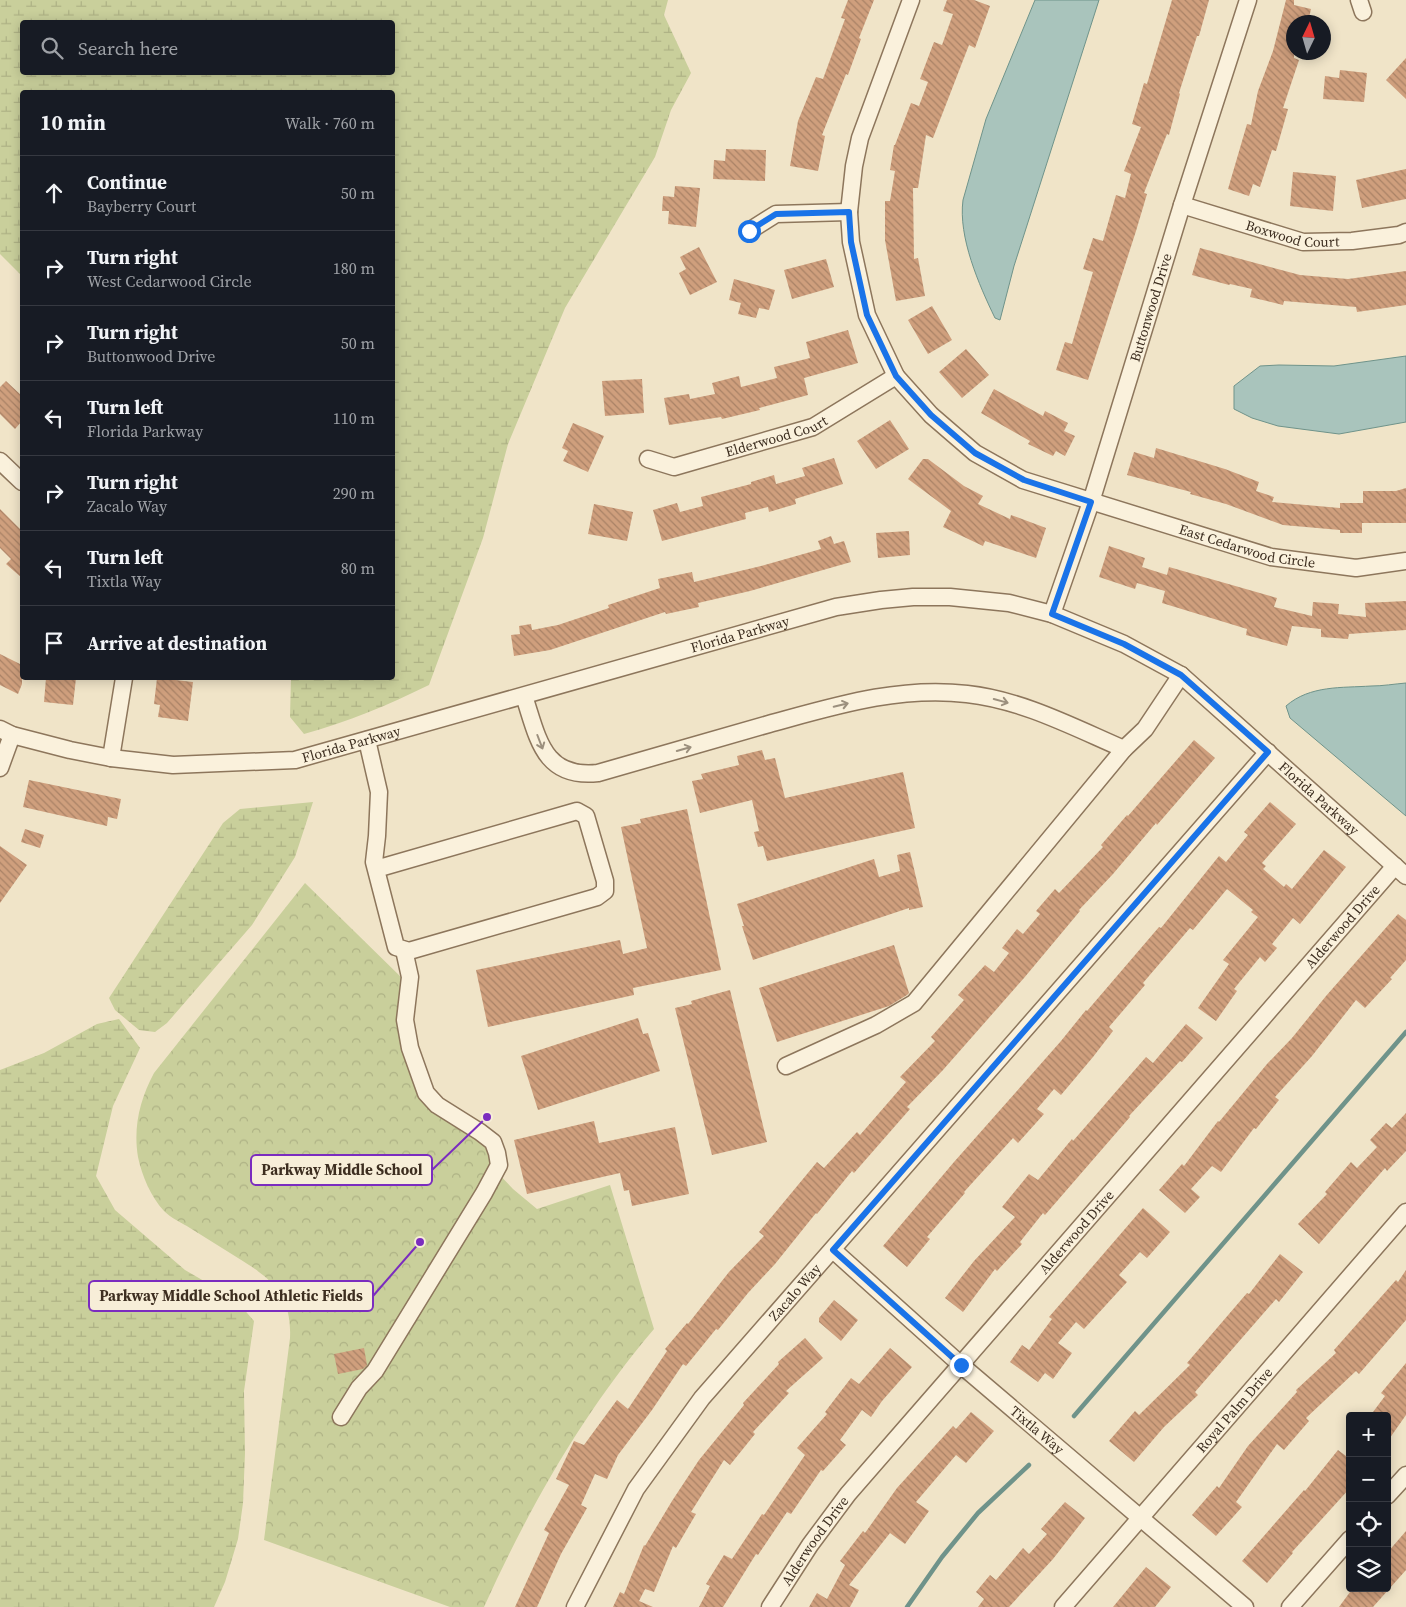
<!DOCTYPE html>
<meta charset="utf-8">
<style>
body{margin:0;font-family:"Source Serif 4",serif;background:#20242c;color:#f1f3f6}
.controls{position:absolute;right:15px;bottom:15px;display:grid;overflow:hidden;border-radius:5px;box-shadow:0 2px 12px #0003}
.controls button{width:45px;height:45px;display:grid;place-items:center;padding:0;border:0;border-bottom:1px solid #363941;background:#171b24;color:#f1f3f6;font:25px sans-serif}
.compass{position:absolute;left:1286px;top:15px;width:45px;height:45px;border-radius:50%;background:#171b24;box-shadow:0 2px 12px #0003;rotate:5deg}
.stop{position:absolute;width:15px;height:15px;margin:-11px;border:4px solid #1a73e8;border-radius:50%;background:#fff}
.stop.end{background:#1a73e8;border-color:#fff;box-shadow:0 1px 5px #0008}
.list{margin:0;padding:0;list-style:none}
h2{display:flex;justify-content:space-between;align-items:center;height:65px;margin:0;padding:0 20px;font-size:21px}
h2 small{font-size:16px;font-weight:400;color:#9ea1a6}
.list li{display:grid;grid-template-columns:32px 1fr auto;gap:15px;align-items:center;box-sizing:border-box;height:75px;padding:0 20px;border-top:1px solid #363941}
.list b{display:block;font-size:19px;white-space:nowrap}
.list p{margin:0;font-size:16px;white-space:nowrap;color:#9ea1a6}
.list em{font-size:16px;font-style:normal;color:#9ea1a6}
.icon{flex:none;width:28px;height:28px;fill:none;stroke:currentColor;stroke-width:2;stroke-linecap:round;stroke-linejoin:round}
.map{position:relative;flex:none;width:1406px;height:1607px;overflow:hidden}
.search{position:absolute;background:#171b24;box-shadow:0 2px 12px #0003;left:20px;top:20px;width:375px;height:55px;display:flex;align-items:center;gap:12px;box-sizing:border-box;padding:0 18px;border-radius:5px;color:#9ea1a6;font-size:19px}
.panel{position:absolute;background:#171b24;box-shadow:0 2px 12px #0003;left:20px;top:90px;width:375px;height:590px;border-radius:5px}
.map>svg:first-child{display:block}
</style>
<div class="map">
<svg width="1406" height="1607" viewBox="0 0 1406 1607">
<defs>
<pattern id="wetland-marsh" width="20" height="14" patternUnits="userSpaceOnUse" patternTransform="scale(1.25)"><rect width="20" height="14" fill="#c9cf9b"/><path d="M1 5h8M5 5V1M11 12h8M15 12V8" fill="none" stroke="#aeb285"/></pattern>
<pattern id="park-crowns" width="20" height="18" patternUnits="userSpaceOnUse" patternTransform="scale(1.25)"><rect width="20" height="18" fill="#c9cf9b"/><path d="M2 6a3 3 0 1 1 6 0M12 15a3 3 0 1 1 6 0" fill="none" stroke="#aeb285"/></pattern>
<pattern id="building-back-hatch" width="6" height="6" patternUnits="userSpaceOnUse" patternTransform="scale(1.25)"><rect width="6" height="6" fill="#cf9f7d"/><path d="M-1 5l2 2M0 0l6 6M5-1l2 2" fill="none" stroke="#a98266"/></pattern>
</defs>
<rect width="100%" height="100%" fill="#f0e4c8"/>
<path fill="url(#wetland-marsh)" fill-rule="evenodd" d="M0,0H668L664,15L691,73L671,110L655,157L565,308L508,444L483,538L429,685C388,705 348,722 304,734L290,717L291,678H392V92H22V276L0,254ZM22,22H392V72H22Z
M313,802L295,857L252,925L167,1023L155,1032L139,1030L115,1010L109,998L223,823L240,809Z
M119,1019L140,1048L113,1106L96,1176L115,1210L185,1270L235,1299L254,1321L244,1391L245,1453L243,1503L238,1539L225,1582L214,1607H0V1070L44,1053L97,1024Z"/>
<path fill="url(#park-crowns)" d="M305,883L404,980L423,1097C442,1111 494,1140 492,1167L513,1189L537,1209L610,1185L654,1329C582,1414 530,1506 484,1607H450L264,1540L290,1338C292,1295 272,1279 238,1258C222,1248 206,1238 190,1228C182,1223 171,1218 164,1211C151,1197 142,1176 138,1157C133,1127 140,1099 154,1073Z"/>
<path fill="#a9c4bc" stroke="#6f938a" d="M1035,0H1099L1014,266L1000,320L995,318C979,285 958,237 963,200L986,119Z
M1406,356V422L1339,434L1278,426L1252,418L1234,409V386L1260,366L1279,365L1334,366Z
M1406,683V816L1290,718L1286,706C1310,685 1342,688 1371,686C1383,686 1394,684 1406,683Z"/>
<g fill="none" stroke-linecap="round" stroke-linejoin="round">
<path stroke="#6f938a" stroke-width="4.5" d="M1074,1416L1406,1032
M907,1607L942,1557L978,1513L1029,1465"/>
</g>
<path fill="url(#building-back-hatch)" d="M848,0H874L859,38L861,39L848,75L846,74L822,135L825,136L818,171L790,166L798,121L816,77L823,79L845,19L841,18Z
M947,0H974L990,6L975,48L969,45L933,138L926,135L918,188H913L914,259L918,258L925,296L896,301L885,240V201H890L895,171L890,170L894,145H895L911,103L919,106L928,82L920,79L934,42L942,45L953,14L943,11Z
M1172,0H1209L1199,36H1197L1179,93L1180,94L1169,135L1167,134L1144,193L1147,194L1136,231L1088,380L1056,370L1065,342L1072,344L1093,272L1083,269L1093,238L1103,241L1116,195L1125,198L1131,174L1124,171L1141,127L1132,124L1144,83L1147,84Z
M1286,0H1294V5L1311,9L1308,22H1294V58L1299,60L1283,108L1288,109L1276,151L1272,150L1260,187L1253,184L1249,196L1228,189L1247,124L1251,125L1258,91L1273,51Z
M1406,58V99L1386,80Z
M1340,70L1367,73L1364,102L1323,99L1325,76L1339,78Z
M726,149L766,150L765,181L713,179L714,160L725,161Z
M1406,169V199L1362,208L1356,180Z
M1293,172L1336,176L1333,211L1290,206Z
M675,186L700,188L696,227L668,224L669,211H662L663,196L674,197Z
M699,247L717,282L690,295L679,273L686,269L680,257Z
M1200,248L1300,275L1348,279L1406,271V305L1357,312L1356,307L1284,301L1283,305L1250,297L1252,289L1230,284L1229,285L1192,275Z
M826,259L834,287L792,299L784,270Z
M734,279L775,290L769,310L759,308L756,318L738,314L741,303L729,300Z
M932,306L952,340L928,354L908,320Z
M848,330L858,363L804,378L808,395L759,408L760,410L722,419L721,417L669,425L664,398L689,394L690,399L715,394L712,383L739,376L741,387L777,378L774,367L810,358L806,342Z
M966,349L989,375L962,398L939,372Z
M642,379L644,413L605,416L602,381Z
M6,381L22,396V421L15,429L0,414V387Z
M994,389L1043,416L1045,411L1068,423L1064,431L1075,436L1065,456L1056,451L1053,456L1028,444L1030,441L981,413Z
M890,420L909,449L876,469L857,441Z
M573,423L604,436L588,472L563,461L568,451L562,448Z
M1156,448L1225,469L1259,482L1256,491L1274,497L1272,502L1340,508V503H1363V491H1396L1406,488V523H1362V533H1340V530L1283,525L1226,504L1190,494L1191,492L1127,475L1134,452L1154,458Z
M834,458L843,484L795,499L796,504L769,512L768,507L745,513L746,519L662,541L653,510L677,503L680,512L703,506L701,497L751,484V482L774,475L776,484L805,476L802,468Z
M923,459H928L964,486L983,496L978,504L1010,519L1011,515L1046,528L1036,558L985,541L983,546L943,527L951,511L908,479Z
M594,504L633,512L627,541L588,534Z
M0,509L22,531V578L6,564L11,559L0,548Z
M909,531L910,555L878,558L876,533Z
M831,536L834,544L844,541L851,562L750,591L698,603L699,607L666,614L665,612L550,650L514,656L511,635L520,634L519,626L531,624L532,630L558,625L609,608L608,605L660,588L658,579L692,572L694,582L761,566L821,549L818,541Z
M1109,546L1145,558L1142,567L1167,575L1169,567L1277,598L1274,607L1312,616L1313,602L1339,604L1338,614L1366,617L1365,603L1406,601V630L1349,634L1348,639L1321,637V629L1292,626L1287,646L1246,635L1247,629L1162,603L1165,591L1137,583L1135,589L1099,577Z
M0,654L22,665V684L18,694L0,685Z
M46,678H76L73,705L44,702Z
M157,678L193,682L188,721L158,717L160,705L154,704Z
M1194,740L1215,758L1157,825L1156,823L1113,874L1079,910L1080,911L1024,978L943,1070L907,1107L910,1109L854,1173L852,1171L817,1214L816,1213L775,1264L748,1293L718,1330L716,1329L686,1366L683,1364L652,1410L618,1455L607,1479L595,1474L581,1505L587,1508L561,1554L537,1607H515L549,1533L544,1530L569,1485L556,1479L574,1441L584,1445L617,1400L628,1409L667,1351L665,1349L687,1323L688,1324L729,1272L764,1236L759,1232L817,1162L824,1168L857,1132L860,1135L906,1082L900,1077L935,1041L931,1037L964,1000L958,995L985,965L994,972L1009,953L1002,948L1017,929L1023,934L1040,914L1036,911L1055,889L1059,893L1103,847L1101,845L1127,815L1128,816Z
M762,750L765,760L775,758L785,798L903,772L915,828L767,861L763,846L758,847L754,832L759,831L752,800L700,813L692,781L703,779L701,774L739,765L737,756Z
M29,780L121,799L117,819L108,817L107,826L23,807Z
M1270,802L1296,824L1262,863L1266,866L1263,869L1284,887L1286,884L1292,889L1324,850L1346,867L1300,924L1293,918L1272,944L1277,948L1265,962L1260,957L1234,989L1237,991L1216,1021L1198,1008L1229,964L1223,960L1258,917L1251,912L1253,910L1227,889L1193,930L1190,928L1143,983L1145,985L1109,1027L1113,1031L1093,1057L1061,1095L1054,1089L1037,1109L1044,1114L1018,1143L1013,1138L964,1192L965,1193L927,1237L930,1239L907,1267L883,1246L954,1162L1061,1041L1086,1010L1087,1011L1159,927L1161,928L1219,856L1226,862L1248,835L1244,832Z
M687,809L721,970L633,988L634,995L488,1027L476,970L620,940L623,954L647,948L621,827L641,823L640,819Z
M25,829L44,835L40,848L21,842Z
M0,846L27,865L0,903Z
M910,852L923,907L909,910V908L753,960L742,926H744L737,904L874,859L879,877L900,871L897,855Z
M1398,914L1406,920V960L1390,978L1392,979L1365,1008L1356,1000L1312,1056L1275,1097L1279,1100L1256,1129L1254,1128L1221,1172L1212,1166L1191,1189L1200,1197L1185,1213L1159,1190L1182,1164L1184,1166L1218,1121L1219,1122L1267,1064L1292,1038L1326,996Z
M894,945L909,993L907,995L889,1006L777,1042L759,988Z
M730,990L767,1142L712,1155L675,1008L692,1004L691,1001L708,996Z
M638,1018L643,1034L648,1033L660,1071L538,1110L521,1056Z
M1186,1024L1203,1038L1182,1062L1180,1061L1129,1116L1130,1117L1045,1215L1043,1213L1020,1242L1022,1244L997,1271L995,1269L963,1312L945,1298L974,1261L1015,1217L1002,1207L1029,1174L1038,1180L1072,1139L1073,1141L1146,1057L1153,1063Z
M1406,1113V1151L1387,1171L1385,1168L1319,1244L1298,1224L1327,1194L1325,1192L1351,1162L1357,1168L1377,1147L1370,1140L1386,1123L1392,1128Z
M594,1121L599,1143L675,1127L689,1194L632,1206L629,1190L624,1191L620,1173L527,1194L514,1140Z
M1143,1208L1170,1232L1147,1258L1140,1252L1119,1275L1127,1282L1084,1329L1076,1322L1058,1343L1072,1353L1053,1379L1045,1373L1038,1382L1010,1362L1022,1345L1029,1350L1052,1319L1049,1317Z
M1280,1254L1303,1272L1279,1302L1276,1299L1195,1392L1198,1395L1164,1427L1134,1462L1109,1441L1135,1411L1139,1415L1190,1365L1187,1363L1247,1293L1249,1294Z
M1406,1270V1320L1359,1374L1356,1371L1306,1418L1309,1421L1284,1450L1277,1444L1236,1502L1242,1507L1216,1536L1192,1515L1217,1486L1219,1488L1248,1446L1297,1392L1296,1390L1336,1353L1334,1350L1396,1280L1398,1282Z
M834,1300L858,1320L841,1341L819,1322V1318Z
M805,1338L823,1358L786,1391L789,1393L753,1432L755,1434L730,1465L724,1460L691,1512L696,1514L676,1548L673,1546L654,1592L645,1589L639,1601L653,1607H613L620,1592L624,1594L644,1545L645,1546L672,1501L699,1460L744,1405L743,1403L779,1364L778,1362Z
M364,1348L367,1365L363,1369L338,1374L334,1354Z
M890,1348L912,1367L882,1401L871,1417L862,1410L840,1440L846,1445L823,1471L821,1470L791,1514L787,1512L758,1555L756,1554L723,1607H699L710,1586L706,1584L724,1555L732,1559L762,1514L764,1515L805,1455L797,1448L827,1414L825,1412L851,1378L859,1384Z
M1406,1363V1415L1387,1442V1416H1370L1385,1396L1381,1393Z
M971,1412L994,1431L966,1463L956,1455L916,1502L929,1511L905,1544L890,1533L849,1585L859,1590L850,1607H809L817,1593L827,1599L845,1565L840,1561L863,1531L865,1533L897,1488L953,1426L956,1429Z
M1338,1450L1350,1459V1488L1292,1552L1293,1553L1267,1583L1242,1561L1304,1490L1305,1491Z
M1065,1502L1085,1518L1053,1559L1009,1607H978L984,1599L976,1592L990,1575L996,1580L1023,1548L1029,1554L1047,1534L1041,1529Z
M1406,1531V1570L1373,1607H1339L1353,1588H1387V1553Z
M1146,1567L1171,1587L1155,1607H1113Z"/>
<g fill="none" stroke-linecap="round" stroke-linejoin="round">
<defs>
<g id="minor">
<path id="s1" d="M911,0L860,138L854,166L849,212L851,242L867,315L896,376L931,415L975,453L1023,480L1271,557L1356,568L1406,561"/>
<path d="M1359,0L1363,12"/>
<path id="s2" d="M1182,205L1303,242L1352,241L1399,235L1406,232"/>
<path d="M749,231L776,214L849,212"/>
<path id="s3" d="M648,459L674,467L813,427L896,376"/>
<path d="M0,461L22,482"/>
<path id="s4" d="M1052,614L1091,502L1182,205L1248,0"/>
<path d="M524,696C538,738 543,779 598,773C655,757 712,740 769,724C835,706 898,686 967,694C1022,700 1073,727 1124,749"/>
<path id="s5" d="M0,729L12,735L70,750L111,758L173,765L295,760L836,607L881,600L913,597H950L1009,603L1052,614L1124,644L1181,675L1406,876"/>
<path d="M367,740L379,792L377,836L374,862L396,947L409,951L597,897L605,891V881L586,816L577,811L376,869"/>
<path d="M111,758L124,678"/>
<path d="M0,768L12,735"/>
<path d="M786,1066L876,1025L914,1003L1124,749L1145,729L1181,675"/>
<path id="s6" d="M833,1250L961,1365L1245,1607"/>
<path d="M341,1417L359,1388L375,1371L484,1193L499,1165L497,1153L493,1142L480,1132L437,1105L426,1093L410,1048L405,1020L410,977L404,950"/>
<path d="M1387,1496L1406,1475"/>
<path id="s7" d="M575,1607L636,1489L702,1398L1268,752"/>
<path id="s8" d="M770,1607L810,1545L848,1494L1395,866"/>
<path id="s9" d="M1063,1607L1406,1212"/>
<path d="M1290,1607L1350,1539"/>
</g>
</defs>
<use href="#minor" stroke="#8d765c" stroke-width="19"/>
<use href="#minor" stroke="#faf1dc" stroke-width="16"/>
</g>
<defs><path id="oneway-shaft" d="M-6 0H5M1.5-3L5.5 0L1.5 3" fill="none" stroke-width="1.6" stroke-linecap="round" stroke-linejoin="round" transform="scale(1.25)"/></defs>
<g stroke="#9c907e">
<use href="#oneway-shaft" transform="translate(1001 701) rotate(15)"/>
<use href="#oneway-shaft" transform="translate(841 705) rotate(-13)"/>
<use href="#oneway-shaft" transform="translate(540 742) rotate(69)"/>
<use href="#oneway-shaft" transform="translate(684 749) rotate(-16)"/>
</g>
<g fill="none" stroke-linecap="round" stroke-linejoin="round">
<path stroke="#1a73e8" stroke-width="6" d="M749,231L776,214L849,212L851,242L867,315L896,376L931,415L975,453L1024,480L1091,502L1052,614L1124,644L1181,675L1268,752L833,1250L961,1365"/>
</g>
<g text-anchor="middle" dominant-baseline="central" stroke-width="4.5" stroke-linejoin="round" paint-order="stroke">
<g font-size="14" fill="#3d2e20" stroke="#f7eed8">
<text stroke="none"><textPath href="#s2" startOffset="115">Boxwood Court</textPath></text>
<text stroke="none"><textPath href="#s4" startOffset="322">Buttonwood Drive</textPath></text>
<text stroke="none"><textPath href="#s3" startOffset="134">Elderwood Court</textPath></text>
<text stroke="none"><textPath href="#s1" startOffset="794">East Cedarwood Circle</textPath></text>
<text stroke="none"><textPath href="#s5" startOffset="762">Florida Parkway</textPath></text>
<text stroke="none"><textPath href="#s5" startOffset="358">Florida Parkway</textPath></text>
<text stroke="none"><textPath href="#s5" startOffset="1408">Florida Parkway</textPath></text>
<text stroke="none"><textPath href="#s8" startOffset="890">Alderwood Drive</textPath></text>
<text stroke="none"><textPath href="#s8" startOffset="485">Alderwood Drive</textPath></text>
<text stroke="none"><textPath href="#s7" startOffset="386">Zacalo Way</textPath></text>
<text stroke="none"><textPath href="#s9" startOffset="261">Royal Palm Drive</textPath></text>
<text stroke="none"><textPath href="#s6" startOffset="272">Tixtla Way</textPath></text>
<text stroke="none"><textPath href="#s8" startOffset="80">Alderwood Drive</textPath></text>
</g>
</g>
<path fill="none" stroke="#7b2cbf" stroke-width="2" d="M487 1117L432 1170M420 1242L373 1296"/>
<g fill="#7b2cbf" stroke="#f7eed8" stroke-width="2">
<circle cx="487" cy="1117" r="5"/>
<circle cx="420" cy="1242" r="5"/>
</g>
<g fill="#f7eed8" stroke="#7b2cbf" stroke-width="2">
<rect x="251" y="1155" width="181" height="30" rx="5"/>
<rect x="89" y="1281" width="284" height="30" rx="5"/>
</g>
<g font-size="15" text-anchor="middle" font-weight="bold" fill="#3d2e20">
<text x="342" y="1175">Parkway Middle School</text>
<text x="231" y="1301">Parkway Middle School Athletic Fields</text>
</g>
</svg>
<div class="controls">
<button>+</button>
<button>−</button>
<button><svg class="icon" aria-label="locate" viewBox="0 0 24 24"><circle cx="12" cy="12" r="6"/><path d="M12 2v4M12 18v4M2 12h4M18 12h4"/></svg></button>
<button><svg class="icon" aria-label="layers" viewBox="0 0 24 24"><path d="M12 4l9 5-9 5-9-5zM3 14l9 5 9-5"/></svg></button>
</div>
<svg class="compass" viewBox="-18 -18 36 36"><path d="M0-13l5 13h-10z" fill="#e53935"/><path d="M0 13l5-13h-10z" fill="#9ea1a6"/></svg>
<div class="stop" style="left:749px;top:231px"></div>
<div class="stop end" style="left:961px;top:1365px"></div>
<div class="search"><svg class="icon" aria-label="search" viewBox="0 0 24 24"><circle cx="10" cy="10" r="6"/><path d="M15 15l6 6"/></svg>Search here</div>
<section class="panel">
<h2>10 min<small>Walk · 760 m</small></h2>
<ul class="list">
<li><svg class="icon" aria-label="ahead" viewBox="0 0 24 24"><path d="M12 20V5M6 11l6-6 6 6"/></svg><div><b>Continue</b><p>Bayberry Court</p></div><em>50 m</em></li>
<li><svg class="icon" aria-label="right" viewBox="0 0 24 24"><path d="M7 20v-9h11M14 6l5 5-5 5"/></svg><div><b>Turn right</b><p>West Cedarwood Circle</p></div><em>180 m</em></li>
<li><svg class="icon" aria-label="right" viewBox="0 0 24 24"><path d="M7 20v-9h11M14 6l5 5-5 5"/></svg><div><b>Turn right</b><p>Buttonwood Drive</p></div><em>50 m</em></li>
<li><svg class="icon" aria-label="left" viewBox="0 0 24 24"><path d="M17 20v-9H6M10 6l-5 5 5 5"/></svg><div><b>Turn left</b><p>Florida Parkway</p></div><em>110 m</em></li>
<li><svg class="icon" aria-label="right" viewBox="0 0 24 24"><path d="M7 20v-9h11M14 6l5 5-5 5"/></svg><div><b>Turn right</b><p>Zacalo Way</p></div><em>290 m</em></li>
<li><svg class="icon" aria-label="left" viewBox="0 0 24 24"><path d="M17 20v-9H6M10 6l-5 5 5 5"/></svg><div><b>Turn left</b><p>Tixtla Way</p></div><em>80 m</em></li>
<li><svg class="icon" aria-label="arrive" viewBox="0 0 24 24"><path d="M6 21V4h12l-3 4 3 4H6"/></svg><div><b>Arrive at destination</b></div></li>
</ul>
</section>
</div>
